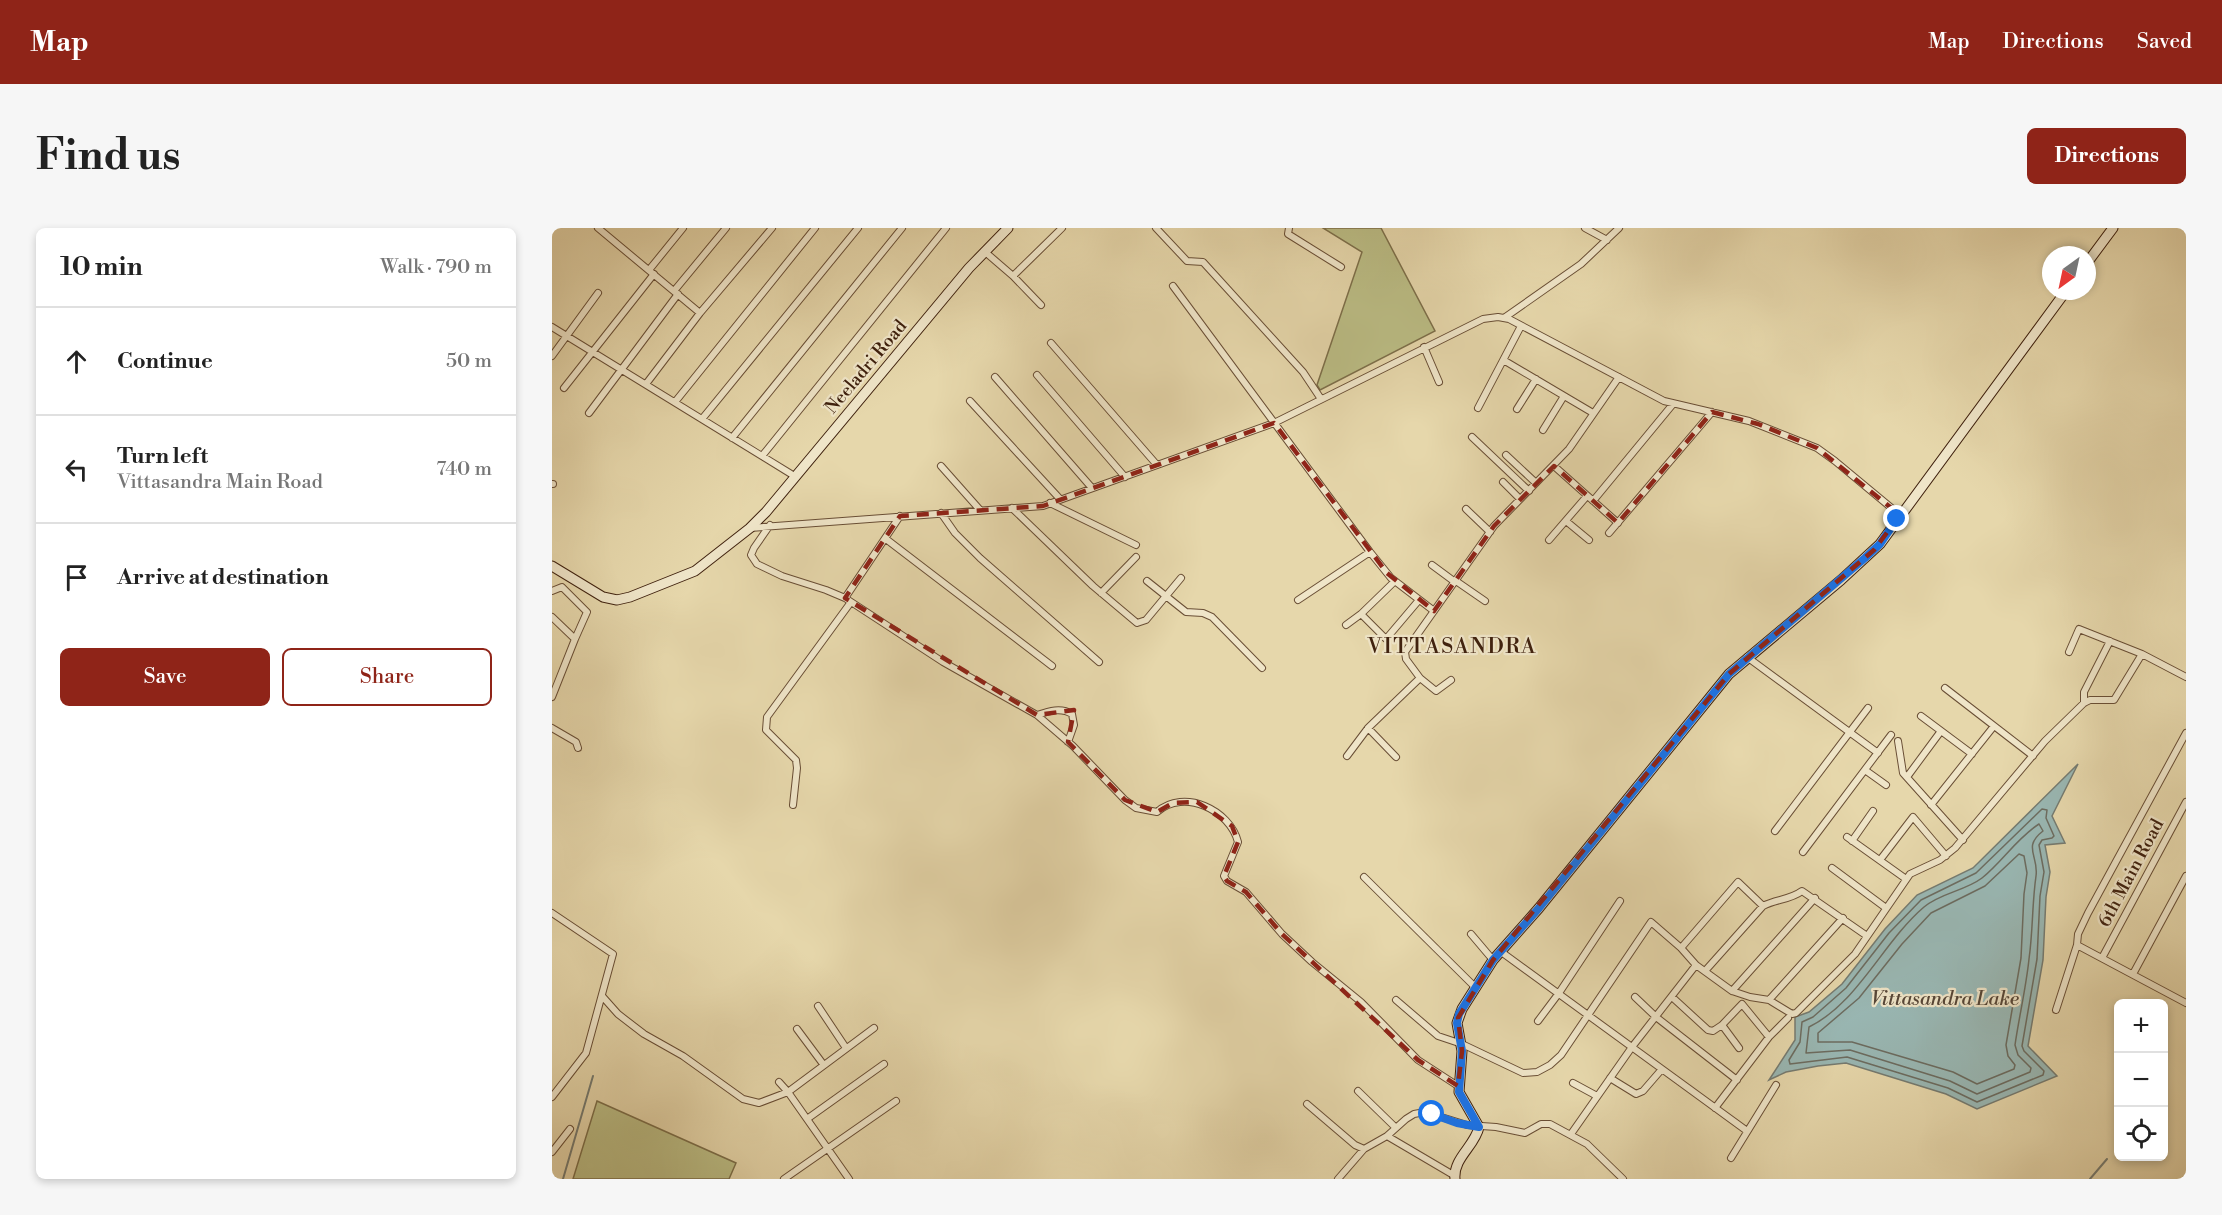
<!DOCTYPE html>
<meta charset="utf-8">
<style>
body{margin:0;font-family:"Libre Bodoni",serif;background:#f6f6f6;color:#222}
.controls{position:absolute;right:18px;bottom:18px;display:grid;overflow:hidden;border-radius:9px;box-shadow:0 3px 9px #0003}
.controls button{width:54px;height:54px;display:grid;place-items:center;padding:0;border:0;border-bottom:2px solid #e0e0e0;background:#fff;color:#222;font:30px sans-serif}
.compass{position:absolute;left:1490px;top:18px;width:54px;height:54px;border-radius:50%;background:#fff;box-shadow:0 3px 9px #0003;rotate:213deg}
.stop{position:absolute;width:18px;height:18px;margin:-14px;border:4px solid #1a73e8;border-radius:50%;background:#fff}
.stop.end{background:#1a73e8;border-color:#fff;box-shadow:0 2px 6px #0008}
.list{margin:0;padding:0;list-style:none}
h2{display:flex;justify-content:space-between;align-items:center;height:78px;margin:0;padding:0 24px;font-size:26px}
h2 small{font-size:20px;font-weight:400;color:#767676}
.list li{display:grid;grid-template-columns:39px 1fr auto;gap:18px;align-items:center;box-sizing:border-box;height:108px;padding:0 24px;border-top:2px solid #e0e0e0}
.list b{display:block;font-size:22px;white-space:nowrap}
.list p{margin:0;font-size:20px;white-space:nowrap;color:#767676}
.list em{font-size:20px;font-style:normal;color:#767676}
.actions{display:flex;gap:12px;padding:18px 24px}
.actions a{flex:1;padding:14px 0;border:2px solid #8f2418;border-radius:9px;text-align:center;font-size:21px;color:#8f2418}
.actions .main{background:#8f2418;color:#fff}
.icon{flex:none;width:33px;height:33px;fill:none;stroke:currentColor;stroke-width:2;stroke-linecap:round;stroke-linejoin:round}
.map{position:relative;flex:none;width:1634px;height:951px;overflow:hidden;border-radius:9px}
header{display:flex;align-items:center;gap:36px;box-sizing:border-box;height:84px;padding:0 30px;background:#8f2418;color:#fff}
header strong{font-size:28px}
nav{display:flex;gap:33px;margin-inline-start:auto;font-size:21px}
.intro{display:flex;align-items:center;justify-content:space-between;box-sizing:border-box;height:144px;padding:0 36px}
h1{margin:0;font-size:42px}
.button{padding:15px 27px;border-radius:9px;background:#8f2418;color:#fff;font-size:21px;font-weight:700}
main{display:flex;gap:36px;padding:0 36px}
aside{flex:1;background:#fff;border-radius:9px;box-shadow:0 3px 9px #0003}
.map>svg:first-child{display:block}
</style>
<header>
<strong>Map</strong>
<nav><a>Map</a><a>Directions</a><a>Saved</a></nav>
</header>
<div class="intro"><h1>Find us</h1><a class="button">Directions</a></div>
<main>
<aside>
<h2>10 min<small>Walk · 790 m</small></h2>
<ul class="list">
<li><svg class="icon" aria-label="ahead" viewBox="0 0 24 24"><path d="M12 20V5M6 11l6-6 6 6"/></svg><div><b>Continue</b></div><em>50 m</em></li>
<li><svg class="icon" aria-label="left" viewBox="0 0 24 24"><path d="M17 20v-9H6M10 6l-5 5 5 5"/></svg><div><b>Turn left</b><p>Vittasandra Main Road</p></div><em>740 m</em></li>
<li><svg class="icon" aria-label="arrive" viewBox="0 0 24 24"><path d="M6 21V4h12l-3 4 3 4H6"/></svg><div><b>Arrive at destination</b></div></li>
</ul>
<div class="actions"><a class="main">Save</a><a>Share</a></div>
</aside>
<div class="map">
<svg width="1634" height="951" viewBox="0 0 1634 951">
<rect width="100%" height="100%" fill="#e6d7ab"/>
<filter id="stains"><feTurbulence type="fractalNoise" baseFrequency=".00333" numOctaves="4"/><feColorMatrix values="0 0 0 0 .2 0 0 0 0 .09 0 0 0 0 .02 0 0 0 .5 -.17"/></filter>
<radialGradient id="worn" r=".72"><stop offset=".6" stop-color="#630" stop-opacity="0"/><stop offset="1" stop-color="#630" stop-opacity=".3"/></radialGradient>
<path fill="#bbbd85" stroke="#7d6f4a" stroke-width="1.5" d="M771,0H829L883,103L768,162L765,157L810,24Z
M45,873L184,935L177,951H21Z"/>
<path fill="#99b7b3" stroke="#757b71" stroke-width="1.5" d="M1526,536L1500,588L1513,615L1493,617L1498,644L1494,669L1491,732L1476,818L1505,848L1425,881L1394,866L1294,835L1266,838L1234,844L1217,852L1243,812V789L1257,784L1290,756L1333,701L1365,667L1421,640Z"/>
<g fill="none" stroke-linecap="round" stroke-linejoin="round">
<path stroke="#6c6c60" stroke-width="1.5" d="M1490,581L1495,582L1494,590L1502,608L1500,610L1490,612L1487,617L1492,644L1488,668L1485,731L1470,818L1472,823L1492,843L1491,847L1425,874L1396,860L1295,829L1238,836L1237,832L1248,814L1250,794L1261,789L1294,760L1337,705L1369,672L1424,645Z
M1487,596L1491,603C1470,619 1487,628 1484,648C1480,676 1481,703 1477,731C1474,760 1467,789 1463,817L1466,827L1479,840L1478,844L1425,866L1398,853L1298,822L1254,825L1257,799C1306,775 1331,714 1372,679C1388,665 1413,663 1430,650C1450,634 1465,610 1487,596Z
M1467,626L1472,628L1475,645L1472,666L1469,730L1454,817L1456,828L1463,837L1462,841L1425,856L1401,844L1300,814H1266V805L1307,770L1350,716L1379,685L1433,658Z"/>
<path stroke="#757b71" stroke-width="2" d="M11,951L41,848
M1538,951L1555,931"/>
<defs>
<path id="street" d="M46,0L148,85
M604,0L635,33L651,34L751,144L769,171
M737,0L736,6L789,39
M1033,0L1055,12
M432,23L461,48L510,0
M97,42L131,0
M461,48L489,77
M621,58L818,324L839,350L882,383
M122,63L174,0
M952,90L1029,36L1067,0
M0,99L244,249
M499,115L605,237
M872,119L887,154
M0,128L46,65
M953,133L1041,185
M485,147L573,249
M443,149L540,260
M94,156L148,85L220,0
M12,160L102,46
M418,173L508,271
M123,174L263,0
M926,180L969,98
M965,181L984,151
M37,185L126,66
M150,191L306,0
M991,202L1012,168
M920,209L977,263
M180,210L350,0
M954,227L984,255
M210,228L394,0
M389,238L428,282
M1002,238L1066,295
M951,254L968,271
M0,256H1
M1041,273L1121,176
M498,275L584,317
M460,280L541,358L585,395L594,392L629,350
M914,281L938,304
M389,285L403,305L428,330L547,434
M1014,293L1037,312
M218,297L202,320L199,327L205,336L230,348L274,362L293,370L391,434L485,487L521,518L573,572L584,580L605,584C632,560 678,582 686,614L672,648L675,653L694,664L730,706L760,734L809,774L866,832L906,858
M198,300L491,278L722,195L931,91L946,89L957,91L1112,173L1197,193L1265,220L1283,233L1348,287
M1057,305L1160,184
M334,311L500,438
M997,312L1035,268
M880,337L903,354
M595,353L634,384L651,385L660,389L710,440
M904,353L933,373
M0,363L10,359L35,384L23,411
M549,365L584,329
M293,370L348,288
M746,372L818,324
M809,386L834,411L867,372
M0,389L23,411L0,469
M794,397L809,386L843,353
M1517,424L1527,401L1590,426L1634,449
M1195,429L1326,525
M868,450L884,463L899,452
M1393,460L1481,528
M1532,475V464L1558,413
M485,487C497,483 509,479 520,486L522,497L516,514
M1369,488L1420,526
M0,500L24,514L26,520
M816,500L844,529
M1634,505L1536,685L1526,706L1525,717L1634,775
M1346,513L1351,545L1411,612
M795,528L816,500L868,450L854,431L853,424L942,298L1017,221L1067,149
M1313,542L1334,557
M1355,549L1389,503
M241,577L245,540L244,532L214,502L215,489L299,374
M1379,577L1442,498
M1223,603L1316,480
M1295,609L1354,651
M1300,613L1321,583
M1251,624L1339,507
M1328,632L1361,589L1394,628
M1280,640L1334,680
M812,649L923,759
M0,685L61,726L34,825L0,869
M919,706L941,732
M1129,720L1186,654L1211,678
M948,723L1195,903
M1550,730L1634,574
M1153,743L1211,678C1224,671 1238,672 1250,663L1315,708
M1581,746L1634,648
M1180,763L1263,670
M50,768L66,786L92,806L131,828L191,871L207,875L236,864L297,951
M1083,769L1104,789L1185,852
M1120,769L1156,802L1161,803L1170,797L1190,776L1217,809
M844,772L886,808L910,816L971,845L985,844L998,837L1009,827L1099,694L1129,720L1144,737L1180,763L1198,769L1217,772L1240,786L1244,785L1303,726L1358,646L1388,632L1403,620L1493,513L1532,475L1538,472H1562L1590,426
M1217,772L1291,690
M266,778L294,820
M1504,782L1525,717
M986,793L1007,765L1068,673
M1170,797L1187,820
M245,801L271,836
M1058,850L1084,866L1091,863L1110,841
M227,854L236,864L322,800
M1021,855L1045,868
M806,863L844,900
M755,876L803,917L812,921L835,908L903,948
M1163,880L1217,809L1236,790
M255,891L332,836
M1019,906L1080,819L1144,737
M835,908L854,891L862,886L873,884L915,897L944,899L973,905L989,896H998L1035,916L1071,951
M0,924L18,901
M1179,930L1224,857
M232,951L344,873
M786,951L812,921"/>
<path id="secondary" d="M1535,35L1561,0
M0,338L51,369L65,372L78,369L143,343L198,300L214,284L417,40L456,0
M903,951C901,930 923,918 927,899L907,864L910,823L905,795L910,781L941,732L987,680L1177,446L1289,352L1328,316L1514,63"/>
</defs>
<use href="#street" stroke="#694e35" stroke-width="8"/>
<use href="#secondary" stroke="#3f210e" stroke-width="11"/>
<use href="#street" stroke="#efe5c8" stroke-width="6"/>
<use href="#secondary" stroke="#efe5c8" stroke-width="9"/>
</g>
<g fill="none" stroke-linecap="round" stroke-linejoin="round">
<path stroke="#1a73e8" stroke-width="8" d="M880,886L905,895L927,899L907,864L910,823L905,795L907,786L941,732L987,680L1177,446L1313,330L1328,316L1345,291"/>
</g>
<path fill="none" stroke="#8f2418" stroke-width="4.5" stroke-dasharray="12 8" stroke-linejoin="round" d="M1160,184L1206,196L1265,220L1348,287L1322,322L1177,446L941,732L906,790L910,823L906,858L866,832L730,706L694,664L675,653L672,648L686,614L680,598L645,574L621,575L605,584L573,572L516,514L522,482L485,487L293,370L348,288L491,278L722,195L835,345L882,383L942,298L1002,238L1066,295Z"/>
<g text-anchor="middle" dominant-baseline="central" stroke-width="4.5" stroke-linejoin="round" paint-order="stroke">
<g font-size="18" fill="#3f210e" stroke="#efe5c8">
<text transform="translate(314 139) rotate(-50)">Neeladri Road</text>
<text transform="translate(1579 645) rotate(-62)">6th Main Road</text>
</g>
<g font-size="20" font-style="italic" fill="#564637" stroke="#efe5c8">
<text x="1393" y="771">Vittasandra Lake</text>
</g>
<g font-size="21" letter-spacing="1.5" fill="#3f210e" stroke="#efe5c8">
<text x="900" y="419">VITTASANDRA</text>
</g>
</g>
<rect width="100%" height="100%" filter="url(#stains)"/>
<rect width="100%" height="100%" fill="url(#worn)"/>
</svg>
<div class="controls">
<button>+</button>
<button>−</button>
<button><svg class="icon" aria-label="locate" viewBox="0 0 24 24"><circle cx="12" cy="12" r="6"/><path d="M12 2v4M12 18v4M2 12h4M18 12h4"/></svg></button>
</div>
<svg class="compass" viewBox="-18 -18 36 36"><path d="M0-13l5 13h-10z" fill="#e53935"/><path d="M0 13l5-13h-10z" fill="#767676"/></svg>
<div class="stop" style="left:880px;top:886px"></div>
<div class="stop end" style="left:1345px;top:291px"></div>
</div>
</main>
